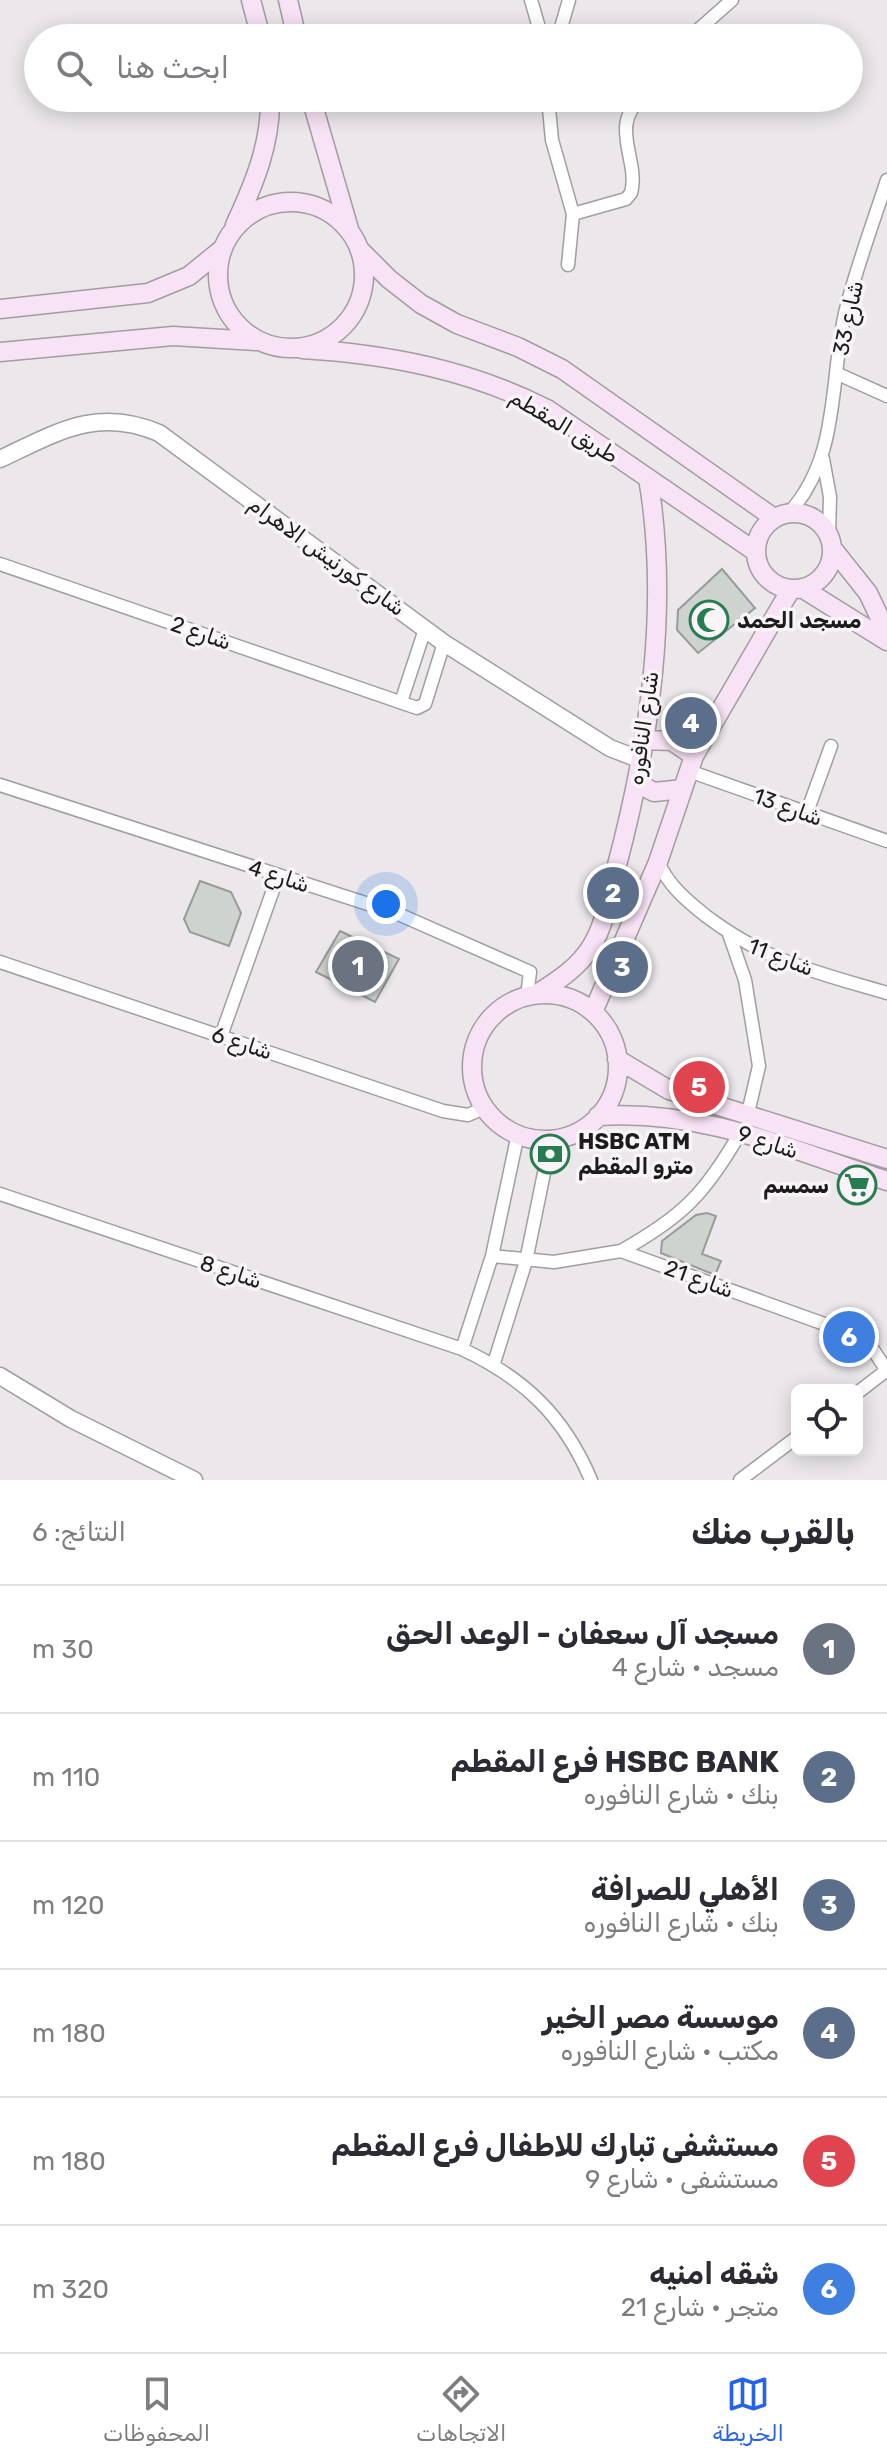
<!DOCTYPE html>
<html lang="ar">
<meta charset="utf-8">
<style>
body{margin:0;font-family:Rubik,"Noto Naskh Arabic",sans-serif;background:#f2f2f3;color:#2b2b33;direction:rtl}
.controls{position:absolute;right:24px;bottom:24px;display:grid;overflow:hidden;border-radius:12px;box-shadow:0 4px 20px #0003}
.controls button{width:72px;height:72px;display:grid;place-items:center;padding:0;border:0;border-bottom:2px solid #e1e1e2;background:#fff;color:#2b2b33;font:40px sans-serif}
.you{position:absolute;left:386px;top:904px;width:28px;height:28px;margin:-20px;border:6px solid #fff;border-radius:50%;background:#1a73e8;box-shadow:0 0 0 12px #1a73e833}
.badge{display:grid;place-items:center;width:52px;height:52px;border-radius:50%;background:#2563eb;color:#fff;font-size:26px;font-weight:700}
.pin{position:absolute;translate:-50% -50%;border:4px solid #fff;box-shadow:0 2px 8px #0006}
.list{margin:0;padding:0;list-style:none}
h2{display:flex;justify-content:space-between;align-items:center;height:104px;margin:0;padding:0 32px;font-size:34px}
h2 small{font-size:26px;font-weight:400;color:#7c7c81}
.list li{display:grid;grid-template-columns:52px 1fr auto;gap:24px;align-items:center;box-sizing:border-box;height:128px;padding:0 32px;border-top:2px solid #e1e1e2}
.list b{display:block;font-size:30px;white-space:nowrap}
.list p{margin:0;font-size:26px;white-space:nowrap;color:#7c7c81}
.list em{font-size:26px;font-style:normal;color:#7c7c81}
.icon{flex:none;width:44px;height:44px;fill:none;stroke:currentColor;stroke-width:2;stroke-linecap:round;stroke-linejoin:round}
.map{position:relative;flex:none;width:887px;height:1480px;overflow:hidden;direction:ltr}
.search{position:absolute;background:#fff;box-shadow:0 4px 20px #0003;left:24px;right:24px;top:24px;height:88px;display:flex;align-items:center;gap:20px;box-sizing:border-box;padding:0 28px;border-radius:44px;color:#7c7c81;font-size:30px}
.sheet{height:872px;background:#fff}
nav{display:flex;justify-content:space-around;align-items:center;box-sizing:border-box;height:112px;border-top:2px solid #e1e1e2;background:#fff;font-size:22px;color:#7c7c81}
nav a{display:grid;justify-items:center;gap:4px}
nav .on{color:#2563eb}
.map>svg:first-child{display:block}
</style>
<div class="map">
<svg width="887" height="1480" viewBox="0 0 887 1480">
<rect width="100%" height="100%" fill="#ebe7ea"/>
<path fill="#ced3d0" stroke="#989c99" stroke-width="2" d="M722,569L755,608L698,653L677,630L678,610Z
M200,881L231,892L241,913L229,946L190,932L184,919Z
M340,931L399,959L375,1002L316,972Z
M707,1213L716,1216L702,1254L721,1261L715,1275L661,1253L662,1241L696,1215Z"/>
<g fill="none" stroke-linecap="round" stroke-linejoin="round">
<defs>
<path id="minor" d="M531,0L542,38
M558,38L569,0
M689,38L732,0
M548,98L552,140L573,214L568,265
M573,214L626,199L631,193C640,161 608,125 642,98
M838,374L887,396
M823,459L830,497L829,534
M789,513C841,456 829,379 846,309C857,266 873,223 887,180
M0,564L417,708L425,704L444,643
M401,702L425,629
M689,771L887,841
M0,785L396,913L530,972L527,996
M806,815L831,746
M658,862C669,886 686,900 706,916C767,962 816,972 887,993
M729,934L745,980L759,1066L748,1113
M0,962L443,1111L468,1115L484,1108
M221,1036L278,876
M0,1194L462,1349C524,1378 564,1416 591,1480
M621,1251C682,1217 705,1194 740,1133
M492,1256L554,1262L621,1251L855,1335L874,1351L887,1371
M462,1349L492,1256L518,1134
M494,1363L526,1261L551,1139
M857,1393L887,1370
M740,1480L797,1437"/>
<path id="tertiary" d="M0,459C56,433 97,406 159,433L444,643L610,748L641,760
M0,1376L71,1419L194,1480"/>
<path id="secondary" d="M251,0L261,38
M288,0L297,38
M311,98L349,229
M218 275a73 73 0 1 1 146 0a73 73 0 1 1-146 0Z
M235,225C254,184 271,144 270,98
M360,250L389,279L421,304L457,324L518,347L562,369L774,518
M0,309L148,293L189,276L221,250
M302,349C388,354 470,370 547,409L756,552
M0,352L173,336L256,341
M756 551a38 38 0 1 1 76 0a38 38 0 1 1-76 0Z
M833,549L868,593L887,633
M802,588L887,641
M645,740L672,741L694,756
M637,783L654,792L683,789
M537,994C557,981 578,968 591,947C606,923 610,892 617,865C650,741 670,606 648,478
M472 1067a73 73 0 1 1 146 0a73 73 0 1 1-146 0Z
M593,1012L658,862L694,756L791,589
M617,1059L669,1090L887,1159
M598,1116C702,1109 790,1149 887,1181"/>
</defs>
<use href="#minor" stroke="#a19da0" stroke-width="15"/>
<use href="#tertiary" stroke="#a19da0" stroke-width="19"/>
<use href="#secondary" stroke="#a19da0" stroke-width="21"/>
<use href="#minor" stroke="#fff" stroke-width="12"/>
<use href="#tertiary" stroke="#fff" stroke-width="16"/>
<use href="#secondary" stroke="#f8e2f5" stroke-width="18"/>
</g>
<defs>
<symbol id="mosque-ring" viewBox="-11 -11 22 22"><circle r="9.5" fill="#f8f4f7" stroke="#287d50" stroke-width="1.5"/><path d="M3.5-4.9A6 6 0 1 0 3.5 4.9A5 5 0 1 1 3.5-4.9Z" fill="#287d50"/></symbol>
<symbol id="bank-ring" viewBox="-11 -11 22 22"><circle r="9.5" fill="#f8f4f7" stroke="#287d50" stroke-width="1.5"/><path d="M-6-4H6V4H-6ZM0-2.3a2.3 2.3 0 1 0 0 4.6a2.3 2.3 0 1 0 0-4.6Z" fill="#287d50"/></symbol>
<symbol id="supermarket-ring" viewBox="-11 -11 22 22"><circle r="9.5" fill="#f8f4f7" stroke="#287d50" stroke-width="1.5"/><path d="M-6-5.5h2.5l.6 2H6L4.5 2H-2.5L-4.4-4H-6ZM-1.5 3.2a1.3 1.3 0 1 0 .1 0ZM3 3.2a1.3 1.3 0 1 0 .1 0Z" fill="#287d50"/></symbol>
</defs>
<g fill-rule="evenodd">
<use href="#mosque-ring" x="687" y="598" width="44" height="44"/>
<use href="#bank-ring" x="528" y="1132" width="44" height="44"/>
<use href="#supermarket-ring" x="835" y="1163" width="44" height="44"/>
</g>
<g text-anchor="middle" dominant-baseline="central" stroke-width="7" stroke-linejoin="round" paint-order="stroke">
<g font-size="22" fill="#1d1b1c" stroke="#f8f4f7">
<text transform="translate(848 318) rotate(-78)">شارع 33</text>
<text transform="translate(564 426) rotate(31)">طريق المقطم</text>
<text transform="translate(327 556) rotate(36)">شارع كورنيش الاهرام</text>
<text transform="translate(201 633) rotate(19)">شارع 2</text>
<text transform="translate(643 728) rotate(-82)">شارع النافوره</text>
<text transform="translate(788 807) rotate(20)">شارع 13</text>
<text transform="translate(279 876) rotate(18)">شارع 4</text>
<text transform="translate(781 957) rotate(21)">شارع 11</text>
<text transform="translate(242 1043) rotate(18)">شارع 6</text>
<text transform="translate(768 1142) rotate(18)">شارع 9</text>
<text transform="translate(231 1272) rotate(18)">شارع 8</text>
<text transform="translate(699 1279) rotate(20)">شارع 21</text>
</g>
<g font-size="22" font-weight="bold" fill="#1d1b1c" stroke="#f8f4f7" text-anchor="start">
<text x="737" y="620">مسجد الحمد</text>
<text x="578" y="1141">HSBC ATM<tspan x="578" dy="25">مترو المقطم</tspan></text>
<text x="829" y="1185" text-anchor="end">سمسم</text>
</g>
</g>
</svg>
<div class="controls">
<button><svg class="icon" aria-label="locate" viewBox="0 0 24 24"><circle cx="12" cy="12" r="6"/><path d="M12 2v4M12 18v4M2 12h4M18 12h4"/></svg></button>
</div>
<div class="you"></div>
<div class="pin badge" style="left:358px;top:966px;background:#6b7280">1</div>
<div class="pin badge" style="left:613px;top:893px;background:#5c6f8a">2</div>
<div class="pin badge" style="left:622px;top:967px;background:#5c6f8a">3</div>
<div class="pin badge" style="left:691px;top:723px;background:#5c6f8a">4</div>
<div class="pin badge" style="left:699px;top:1087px;background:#e0444e">5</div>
<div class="pin badge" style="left:849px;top:1337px;background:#3f7fe0">6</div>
<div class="search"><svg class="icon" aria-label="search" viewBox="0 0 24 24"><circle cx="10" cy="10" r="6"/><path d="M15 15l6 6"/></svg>ابحث هنا</div>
</div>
<section class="sheet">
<h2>بالقرب منك<small>النتائج: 6</small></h2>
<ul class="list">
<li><span class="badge" style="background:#6b7280">1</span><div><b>مسجد آل سعفان - الوعد الحق</b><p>مسجد · شارع 4</p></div><em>30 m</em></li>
<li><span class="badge" style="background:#5c6f8a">2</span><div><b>HSBC BANK فرع المقطم</b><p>بنك · شارع النافوره</p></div><em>110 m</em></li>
<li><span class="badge" style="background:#5c6f8a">3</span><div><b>الأهلي للصرافة</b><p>بنك · شارع النافوره</p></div><em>120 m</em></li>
<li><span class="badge" style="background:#5c6f8a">4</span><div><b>موسسة مصر الخير</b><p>مكتب · شارع النافوره</p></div><em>180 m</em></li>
<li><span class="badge" style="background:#e0444e">5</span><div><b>مستشفى تبارك للاطفال فرع المقطم</b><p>مستشفى · شارع 9</p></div><em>180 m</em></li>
<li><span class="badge" style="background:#3f7fe0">6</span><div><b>شقه امنيه</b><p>متجر · شارع 21</p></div><em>320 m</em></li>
</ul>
</section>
<nav>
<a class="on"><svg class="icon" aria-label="map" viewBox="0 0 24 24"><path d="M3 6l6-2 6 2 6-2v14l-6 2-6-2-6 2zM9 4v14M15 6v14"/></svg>الخريطة</a>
<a><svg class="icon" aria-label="directions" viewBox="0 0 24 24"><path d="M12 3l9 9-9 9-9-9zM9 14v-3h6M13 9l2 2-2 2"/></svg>الاتجاهات</a>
<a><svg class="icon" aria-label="saved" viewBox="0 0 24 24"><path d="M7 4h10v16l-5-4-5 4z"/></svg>المحفوظات</a>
</nav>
